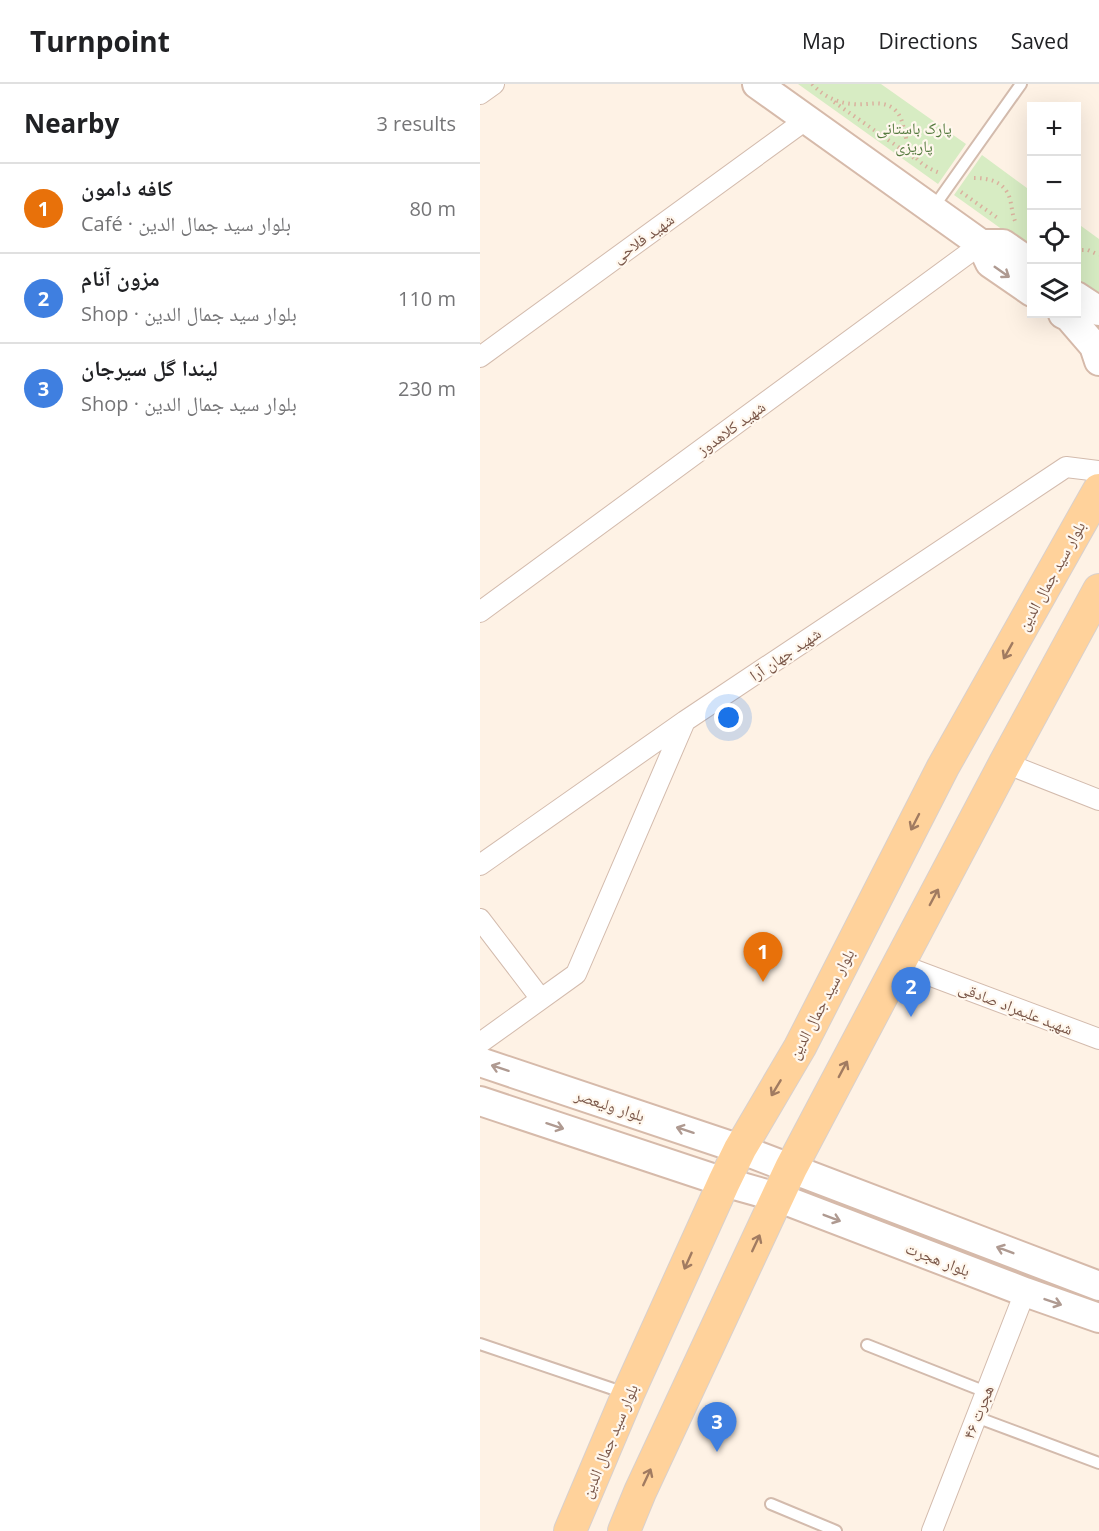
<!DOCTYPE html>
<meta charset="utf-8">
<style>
body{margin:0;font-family:"Open Sans","Noto Naskh Arabic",sans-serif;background:#f6f6f6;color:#202124}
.controls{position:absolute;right:18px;top:18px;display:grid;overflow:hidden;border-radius:0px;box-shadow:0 6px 24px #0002}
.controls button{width:54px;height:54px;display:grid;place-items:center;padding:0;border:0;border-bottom:2px solid #e0e0e0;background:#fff;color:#202124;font:30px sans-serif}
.you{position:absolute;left:249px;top:634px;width:21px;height:21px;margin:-15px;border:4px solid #fff;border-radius:50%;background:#1a73e8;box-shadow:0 0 0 9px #1a73e833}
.badge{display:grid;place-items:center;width:39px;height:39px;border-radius:50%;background:#ee5d44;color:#fff;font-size:20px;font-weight:700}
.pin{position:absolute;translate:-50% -50px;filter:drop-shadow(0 2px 3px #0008)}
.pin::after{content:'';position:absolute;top:32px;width:21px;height:18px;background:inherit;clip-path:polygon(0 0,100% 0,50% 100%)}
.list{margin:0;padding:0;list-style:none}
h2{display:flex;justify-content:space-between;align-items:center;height:78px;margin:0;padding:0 24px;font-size:26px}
h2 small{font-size:20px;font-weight:400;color:#757577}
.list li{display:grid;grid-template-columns:39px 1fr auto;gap:18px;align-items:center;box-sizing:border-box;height:90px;padding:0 24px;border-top:2px solid #e0e0e0}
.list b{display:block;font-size:22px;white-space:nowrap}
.list p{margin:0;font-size:20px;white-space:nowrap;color:#757577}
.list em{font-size:20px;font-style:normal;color:#757577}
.icon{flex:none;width:33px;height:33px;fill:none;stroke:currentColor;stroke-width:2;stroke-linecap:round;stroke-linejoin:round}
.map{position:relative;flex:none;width:619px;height:1447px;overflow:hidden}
header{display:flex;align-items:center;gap:36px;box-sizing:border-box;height:84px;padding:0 30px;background:#fff;border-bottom:2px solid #e0e0e0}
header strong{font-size:28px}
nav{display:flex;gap:33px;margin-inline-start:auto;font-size:21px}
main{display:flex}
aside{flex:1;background:#fff}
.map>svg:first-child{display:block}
</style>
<header>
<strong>Turnpoint</strong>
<nav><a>Map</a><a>Directions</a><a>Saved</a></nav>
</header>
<main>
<aside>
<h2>Nearby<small>3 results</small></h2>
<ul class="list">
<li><span class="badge" style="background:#e8710a">1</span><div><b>کافه دامون</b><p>Café · بلوار سید جمال الدین</p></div><em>80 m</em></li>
<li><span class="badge" style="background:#3f7fe0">2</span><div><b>مزون آنام</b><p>Shop · بلوار سید جمال الدین</p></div><em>110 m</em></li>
<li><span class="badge" style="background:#3f7fe0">3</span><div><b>لیندا گل سیرجان</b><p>Shop · بلوار سید جمال الدین</p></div><em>230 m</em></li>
</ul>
</aside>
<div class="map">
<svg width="619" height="1447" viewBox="0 0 619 1447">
<rect width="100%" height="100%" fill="#fef2e5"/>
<path fill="#d7ecc3" d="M318,0H401L486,60L458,100Z
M502,71L551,107V166L474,111Z
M597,139L619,155V214L597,198Z"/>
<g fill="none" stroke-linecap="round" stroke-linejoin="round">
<defs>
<path id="lane" d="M453,124L541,0
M0,1260L145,1309
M387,1261L506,1308
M496,1333L619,1379
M291,1420L356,1447"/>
<path id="street" d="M0,10L14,0
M0,273L327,35
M0,528L501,160
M525,679L619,716
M0,781L205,637L586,383L619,387
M0,835L61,915
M419,880L619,955
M0,959L96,890L205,637
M452,1447L545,1208"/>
<path id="secondary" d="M277,0L501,160L510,179L552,208
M501,160H523L552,180
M596,212L619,227
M583,230L589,233L614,262L619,277
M0,978L260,1065L619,1202
M0,1017L244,1098L297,1113L545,1208L619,1234"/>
<path id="primary" d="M90,1447L148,1310L244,1098L260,1065L320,963L463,683L619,406
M144,1447L160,1408L311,1084L525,679L619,506"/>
</defs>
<use href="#lane" stroke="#d3bbad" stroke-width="14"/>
<use href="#street" stroke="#d3bbad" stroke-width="22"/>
<use href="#secondary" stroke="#d6baaa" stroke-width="32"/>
<use href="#primary" stroke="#d9d0cc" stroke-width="34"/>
<path stroke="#dab19e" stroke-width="4" stroke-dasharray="1.5 4.5" stroke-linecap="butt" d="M332,0C343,12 357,19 373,20C388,22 401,15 414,25C423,33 423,43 426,54C430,72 443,83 460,89
M354,18L434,74
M494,94C510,94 525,98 530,115C532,123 532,131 536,139
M481,108L519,135
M596,166H608L619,171"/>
<use href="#lane" stroke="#fff" stroke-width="10"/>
<use href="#street" stroke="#fff" stroke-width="20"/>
<use href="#secondary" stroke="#fff" stroke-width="28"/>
<use href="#primary" stroke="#ffd29b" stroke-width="32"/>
</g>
<defs><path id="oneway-shaft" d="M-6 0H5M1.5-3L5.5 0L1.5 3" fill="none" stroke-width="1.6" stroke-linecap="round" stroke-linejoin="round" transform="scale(1.5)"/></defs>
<g stroke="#af9a91">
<use href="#oneway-shaft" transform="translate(522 188) rotate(35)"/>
<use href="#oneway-shaft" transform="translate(20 984) rotate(-162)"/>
<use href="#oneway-shaft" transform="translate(75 1042) rotate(18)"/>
<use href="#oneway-shaft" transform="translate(205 1046) rotate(-162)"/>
<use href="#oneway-shaft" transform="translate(352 1134) rotate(21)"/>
<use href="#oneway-shaft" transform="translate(525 1166) rotate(-159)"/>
<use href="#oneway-shaft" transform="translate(573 1218) rotate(19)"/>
</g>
<g stroke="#a17b61">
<use href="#oneway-shaft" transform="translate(528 567) rotate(119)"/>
<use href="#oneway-shaft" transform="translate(435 738) rotate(117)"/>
<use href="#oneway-shaft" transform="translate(454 813) rotate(-62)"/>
<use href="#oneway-shaft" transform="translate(363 985) rotate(-62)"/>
<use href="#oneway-shaft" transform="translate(296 1004) rotate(121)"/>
<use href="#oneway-shaft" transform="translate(276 1159) rotate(-65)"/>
<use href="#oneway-shaft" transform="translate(208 1177) rotate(114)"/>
<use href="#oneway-shaft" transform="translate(167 1393) rotate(-65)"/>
</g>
<g text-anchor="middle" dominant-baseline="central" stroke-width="4.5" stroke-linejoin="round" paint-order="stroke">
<g font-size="16" fill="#53793d" stroke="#fff7ed">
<text x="434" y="44">پارک باستانی<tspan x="434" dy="18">پاریزی</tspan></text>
</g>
<g font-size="16" fill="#795648" stroke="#fff7ed">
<text transform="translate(163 154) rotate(-36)">شهید فلاحی</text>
<text transform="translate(251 344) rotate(-36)">شهید کلاهدوز</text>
<text transform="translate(571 492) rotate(-61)">بلوار سید جمال الدین</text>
<text transform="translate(305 570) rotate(-34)">شهید جهان آرا</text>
<text transform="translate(341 920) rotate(-62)">بلوار سید جمال الدین</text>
<text transform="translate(536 924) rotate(21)">شهید علیمراد صادقی</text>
<text transform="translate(130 1021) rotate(18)">بلوار ولیعصر</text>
<text transform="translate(458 1175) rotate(21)">بلوار هجرت</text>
<text transform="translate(498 1328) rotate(-68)">هجرت ۴۶</text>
<text transform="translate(129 1357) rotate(-67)">بلوار سید جمال الدین</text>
</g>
</g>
</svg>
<div class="controls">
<button>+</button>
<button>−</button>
<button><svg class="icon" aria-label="locate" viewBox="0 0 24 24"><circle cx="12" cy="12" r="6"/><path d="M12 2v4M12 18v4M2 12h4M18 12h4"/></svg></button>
<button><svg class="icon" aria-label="layers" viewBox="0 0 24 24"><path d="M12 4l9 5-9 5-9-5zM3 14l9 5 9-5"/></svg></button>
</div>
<div class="you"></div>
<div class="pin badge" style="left:283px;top:898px;background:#e8710a">1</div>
<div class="pin badge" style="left:431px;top:933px;background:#3f7fe0">2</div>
<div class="pin badge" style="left:237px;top:1368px;background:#3f7fe0">3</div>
</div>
</main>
